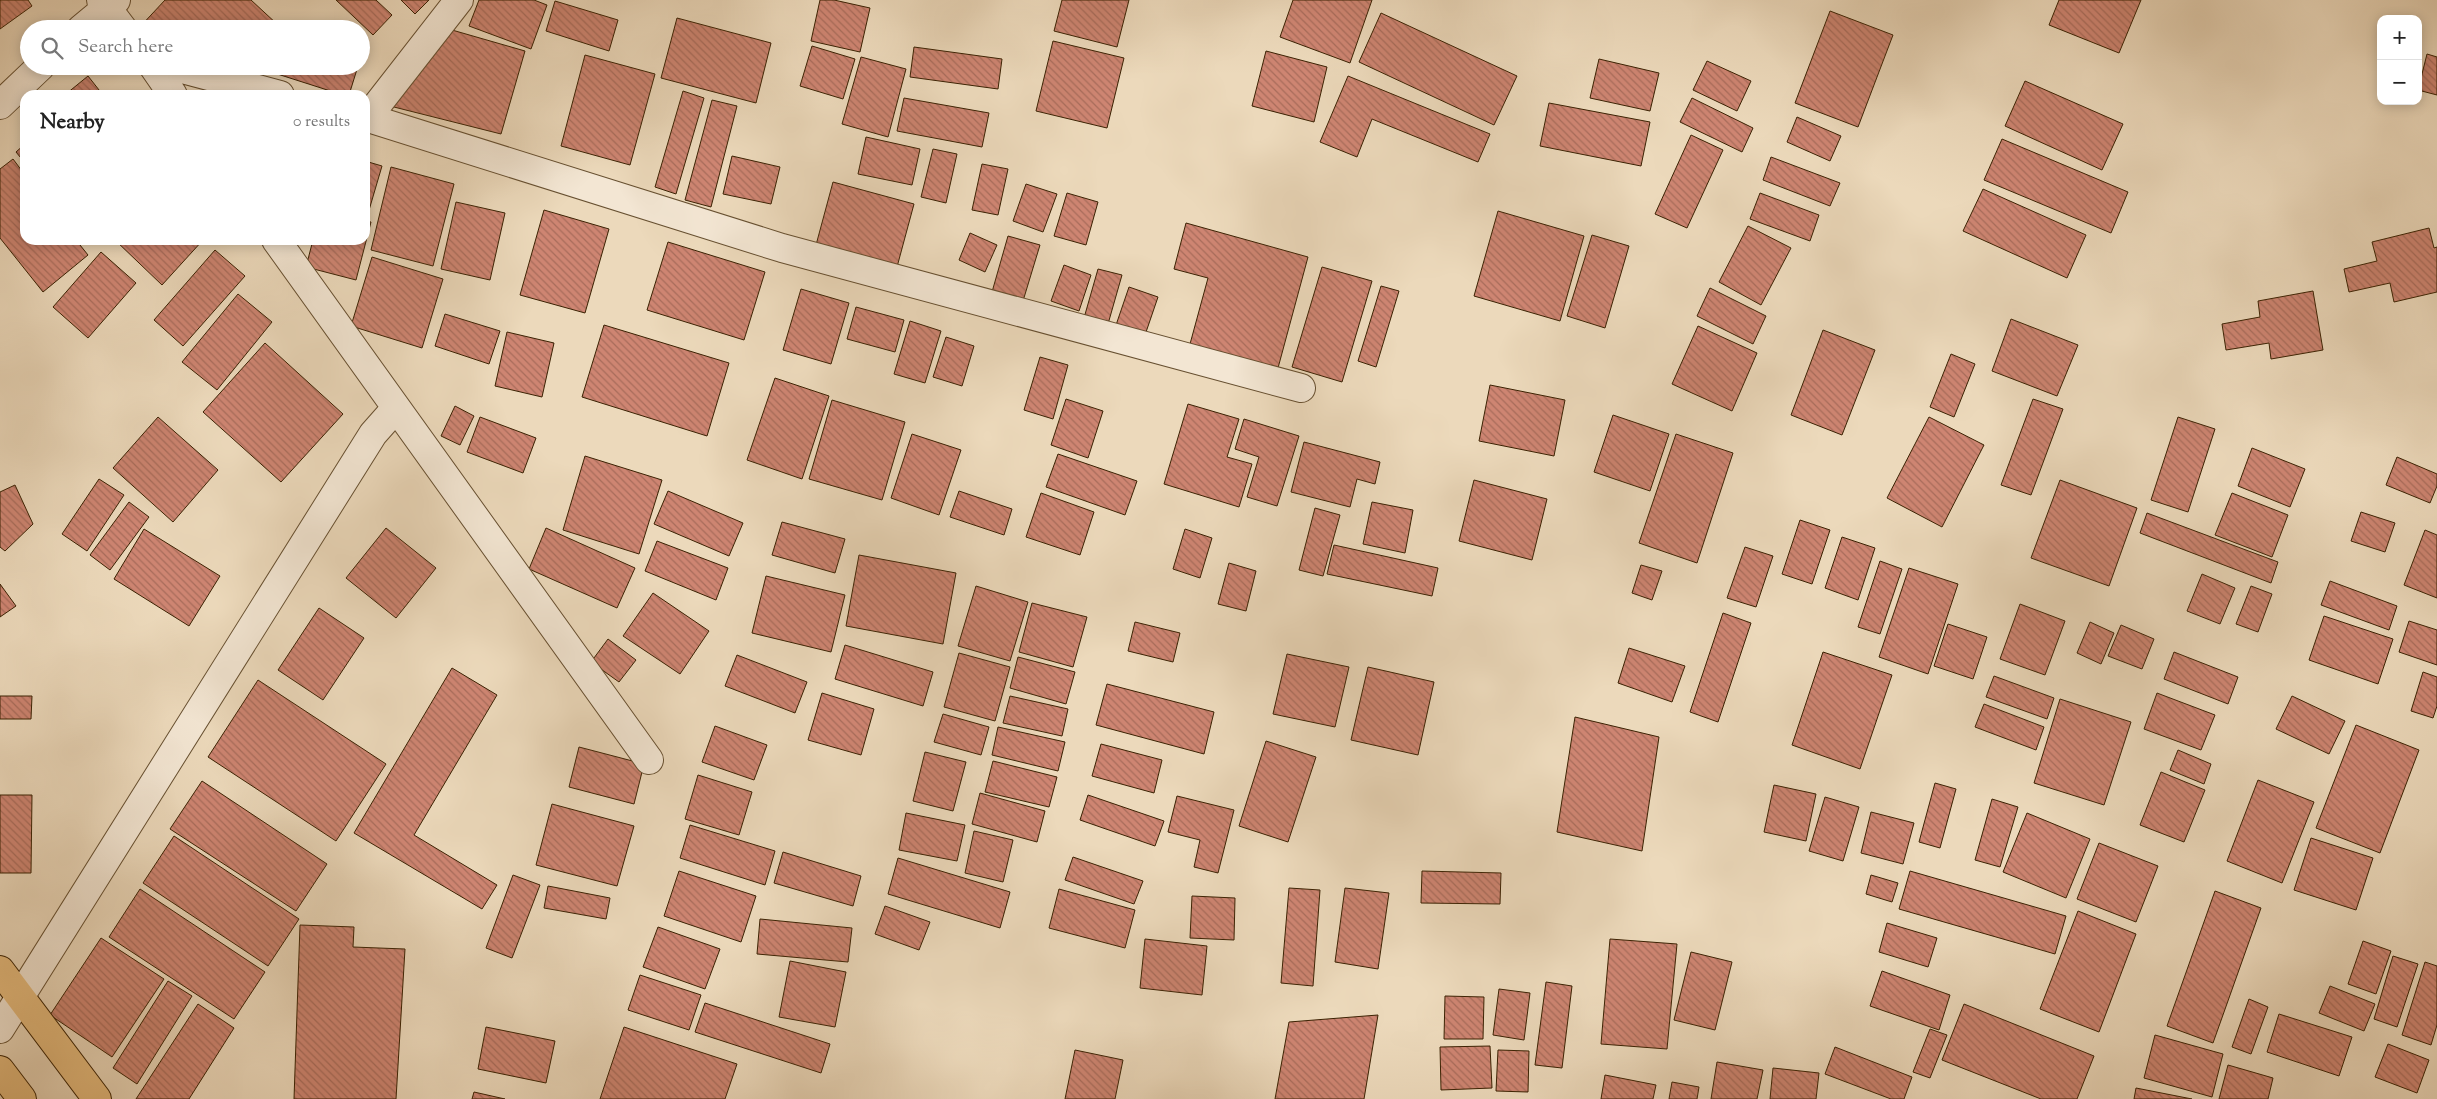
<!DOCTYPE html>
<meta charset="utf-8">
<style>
body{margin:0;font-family:"Sorts Mill Goudy",serif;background:#f2f2f2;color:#222}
.controls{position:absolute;right:15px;top:15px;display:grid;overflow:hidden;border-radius:10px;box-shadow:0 2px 12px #0003}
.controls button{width:45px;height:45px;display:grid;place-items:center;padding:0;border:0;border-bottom:1px solid #e0e0e0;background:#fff;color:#222;font:25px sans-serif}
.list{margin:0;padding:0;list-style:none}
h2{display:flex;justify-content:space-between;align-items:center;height:65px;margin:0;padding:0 20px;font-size:21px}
h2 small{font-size:16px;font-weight:400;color:#767676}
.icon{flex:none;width:28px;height:28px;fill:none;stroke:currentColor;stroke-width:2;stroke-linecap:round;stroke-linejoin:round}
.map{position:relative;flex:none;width:2437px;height:1099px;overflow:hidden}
.search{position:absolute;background:#fff;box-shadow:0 2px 12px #0003;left:20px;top:20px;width:350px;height:55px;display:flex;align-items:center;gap:12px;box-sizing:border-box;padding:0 18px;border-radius:28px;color:#767676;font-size:19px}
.panel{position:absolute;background:#fff;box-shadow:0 2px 12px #0003;left:20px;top:90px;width:350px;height:155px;border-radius:15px}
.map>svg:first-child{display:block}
</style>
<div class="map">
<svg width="2437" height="1099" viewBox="0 0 2437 1099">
<defs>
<pattern id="building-back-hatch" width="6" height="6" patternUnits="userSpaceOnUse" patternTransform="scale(1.25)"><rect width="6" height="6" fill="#ce8572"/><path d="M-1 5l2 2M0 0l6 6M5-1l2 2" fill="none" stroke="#a86c5b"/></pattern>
</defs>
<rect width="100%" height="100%" fill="#ecd9bb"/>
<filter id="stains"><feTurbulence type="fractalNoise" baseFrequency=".004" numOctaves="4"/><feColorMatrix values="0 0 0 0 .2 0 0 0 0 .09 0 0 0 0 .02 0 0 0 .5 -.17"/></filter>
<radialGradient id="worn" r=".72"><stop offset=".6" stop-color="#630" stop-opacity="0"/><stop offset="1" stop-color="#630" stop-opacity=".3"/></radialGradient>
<path fill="url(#building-back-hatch)" stroke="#3b2203" d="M0,0H28L32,6L0,29Z
M165,0H251L278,25L275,29H138Z
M336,0H376L392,15L373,35Z
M401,0H429L415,14Z
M479,0H534L547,5L531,49L469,26Z
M820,0H834L870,8L860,52L811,41Z
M1062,0H1129L1117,47L1054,31Z
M1293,0H1372L1350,63L1280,37Z
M2059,0H2141L2119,53L2049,25Z
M555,1L618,20L609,51L546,31Z
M1830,11L1893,35L1858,127L1795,103Z
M1381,13L1517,76L1494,125L1359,62Z
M677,18L771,43L756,103L661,78Z
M452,30L525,51L501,134L390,106Z
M1053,41L1124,58L1107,128L1036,111Z
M812,46L855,59L843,99L800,86Z
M914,47L1002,59L998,89L910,77Z
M1266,51L1327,67L1314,122L1252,106Z
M2427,54L2437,57V95L2418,90Z
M585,55L655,74L630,165L561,146Z
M861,57L906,69L888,137L842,124Z
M1599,59L1659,73L1650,111L1590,98Z
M1707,61L1751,81L1737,111L1693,90Z
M270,66H358L349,95H343L268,71Z
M88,76L103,95H67L66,94Z
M1348,76L1490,134L1478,162L1372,119L1357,157L1320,142Z
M2025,81L2123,124L2102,170L2005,126Z
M683,91L704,98L676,194L655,187Z
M904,98L989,113L982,147L897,131Z
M1692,98L1753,128L1742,152L1680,122Z
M712,100L737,106L711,207L685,200Z
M1549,103L1650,122L1641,166L1540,146Z
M1797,117L1841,136L1830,161L1787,142Z
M1691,135L1723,150L1687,228L1655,214Z
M866,137L920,149L912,185L858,174Z
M2002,139L2128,192L2111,233L1984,180Z
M25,144V163L16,152Z
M933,149L957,154L946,203L921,197Z
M732,156L780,167L771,204L723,194Z
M1771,157L1840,183L1830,206L1763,180Z
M13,159L25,175V240H76L88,255L43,292L0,238V169Z
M365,161L382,166L367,217H365Z
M982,164L1008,169L998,215L972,210Z
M391,167L454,184L433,266L371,250Z
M833,182L914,204L897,267L816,245Z
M1026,184L1057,194L1043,232L1013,221Z
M1983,189L2086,235L2067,278L1963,231Z
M1067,193L1098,202L1086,245L1054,236Z
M1760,193L1819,215L1810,241L1750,219Z
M456,202L505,213L490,280L441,269Z
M544,210L609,229L585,313L520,295Z
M1498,211L1584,236L1560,321L1474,296Z
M365,221L371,222L356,280L306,267L313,240H365Z
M1186,223L1308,257L1278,368L1190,344L1208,278L1174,269Z
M1748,226L1791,248L1761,305L1719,282Z
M2429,228L2434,248L2437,247V292L2394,302L2390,283L2349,292L2344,269L2377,261L2372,242Z
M970,233L997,245L985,272L959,260Z
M1592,235L1629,246L1605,328L1567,316Z
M1008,236L1040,245L1023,301L992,292Z
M115,240H203L162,285Z
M668,242L765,272L744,340L647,310Z
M215,250L245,276L183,346L154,320Z
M101,252L136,283L88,338L53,307Z
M372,257L443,279L422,348L351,326Z
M1064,265L1091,275L1079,311L1051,301Z
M1322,267L1372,281L1342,382L1292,367Z
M1098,269L1122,275L1106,331L1082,325Z
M1381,286L1399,291L1376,367L1358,361Z
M1129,287L1158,297L1144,338L1115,328Z
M1710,288L1766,316L1753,344L1697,316Z
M801,289L849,303L831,364L783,350Z
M2313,291L2323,350L2271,359L2269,343L2226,350L2222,324L2260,317L2258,301Z
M238,294L272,322L217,390L182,362Z
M856,307L904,320L895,352L847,339Z
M445,314L500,331L489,364L435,346Z
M2011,319L2078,345L2057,396L1992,371Z
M910,321L941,331L925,383L894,374Z
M604,325L729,363L707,436L582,397Z
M1698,326L1757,353L1732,411L1672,384Z
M1823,330L1875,350L1842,435L1791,415Z
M507,332L554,343L542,397L495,386Z
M946,337L974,346L962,386L933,377Z
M265,343L343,414L281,482L203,412Z
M1951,354L1975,364L1954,417L1930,407Z
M1040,357L1068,365L1053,419L1024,410Z
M775,378L829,396L802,479L747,460Z
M1490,385L1565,400L1554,456L1479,441Z
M1066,399L1103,411L1088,458L1051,445Z
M2033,399L2063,409L2031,495L2001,485Z
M832,400L905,422L882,500L809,479Z
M1188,404L1239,419L1227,457L1252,464L1239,507L1164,484Z
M455,406L474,416L460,445L441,436Z
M1613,415L1669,434L1650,491L1594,472Z
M158,417L218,470L173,522L113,468Z
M480,417L536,438L523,473L467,452Z
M1929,417L1984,445L1942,527L1887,498Z
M2178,417L2215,429L2188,512L2151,500Z
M1244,419L1299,436L1277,506L1247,497L1259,457L1235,449Z
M912,434L961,450L939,515L891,498Z
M1676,434L1733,453L1697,563L1639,543Z
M1304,442L1380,462L1375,484L1357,479L1350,507L1291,492Z
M2252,448L2305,469L2290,507L2238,486Z
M1058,454L1137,481L1125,515L1046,487Z
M585,456L662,480L639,554L563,530Z
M2397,457L2437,474V486L2430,503L2386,485Z
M99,479L124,495L87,551L62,534Z
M1474,480L1547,499L1532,560L1459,541Z
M2060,480L2137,508L2109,586L2031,558Z
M15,485L33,524L5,551L0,547V492Z
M668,491L743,523L729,556L654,524Z
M959,491L1012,509L1004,535L950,517Z
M1041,493L1094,512L1080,555L1026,537Z
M2232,493L2288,515L2272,557L2215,535Z
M129,502L149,517L110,570L90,555Z
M1372,502L1413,510L1405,553L1363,544Z
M1315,508L1340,515L1323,576L1299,570Z
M2361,512L2395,523L2385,552L2351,541Z
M2147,513L2278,562L2271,583L2140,533Z
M1800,520L1830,530L1812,584L1782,574Z
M782,522L845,539L835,573L772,555Z
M386,528L436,568L396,618L346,578Z
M546,528L635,568L617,608L529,569Z
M144,529L220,576L189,626L114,579Z
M1185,529L1212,538L1200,578L1173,569Z
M2425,530L2437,535V598L2404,585Z
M1842,537L1875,548L1858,600L1825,588Z
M657,541L728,568L716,600L645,571Z
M1334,545L1438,568L1432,596L1327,574Z
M1745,547L1773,556L1756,607L1727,598Z
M859,555L956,573L943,644L846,626Z
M1880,561L1902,569L1880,634L1858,627Z
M1229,563L1256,571L1246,611L1218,604Z
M1641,565L1662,571L1652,600L1632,593Z
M1909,568L1958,584L1928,674L1879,657Z
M2202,574L2235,588L2220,624L2187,611Z
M766,576L845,595L831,652L752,633Z
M2330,581L2397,606L2389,630L2321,605Z
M0,584L16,606L0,617Z
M976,586L1028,602L1010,661L958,646Z
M2251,586L2272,594L2258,632L2236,624Z
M653,593L709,631L680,674L623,636Z
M1032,603L1087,617L1073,667L1019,652Z
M2020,604L2065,621L2045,675L2000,659Z
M319,608L364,638L323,700L278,670Z
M1723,613L1751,623L1718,722L1690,712Z
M2324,616L2393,639L2378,684L2309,660Z
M2409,621L2437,630V665L2399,652Z
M1135,622L1180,633L1173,662L1128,651Z
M2090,622L2114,633L2101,664L2077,653Z
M1948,624L1987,637L1973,679L1934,666Z
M2121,625L2154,639L2142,669L2108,656Z
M608,639L636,660L619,682L591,662Z
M845,645L933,672L923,706L835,679Z
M1629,648L1685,666L1672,702L1618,683Z
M1823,652L1892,675L1860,769L1792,745Z
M2174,652L2238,677L2228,704L2164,679Z
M959,653L1010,667L995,721L944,707Z
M1287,654L1349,667L1335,727L1273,714Z
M737,655L807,682L795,713L725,686Z
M1018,657L1075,672L1066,704L1010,688Z
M1368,667L1434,682L1418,755L1351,740Z
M452,668L497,695L414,835L497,885L482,909L354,833Z
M2423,672L2437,677V706L2433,718L2411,711Z
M1994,676L2054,698L2047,719L1986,697Z
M258,680L386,764L336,841L208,757Z
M1107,684L1214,712L1204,754L1096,725Z
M822,693L874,709L861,755L808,740Z
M2157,693L2215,715L2201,750L2144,729Z
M0,696H32L31,719H0Z
M1010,696L1068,709L1062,736L1003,723Z
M2292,696L2345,721L2329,754L2276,729Z
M2060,699L2131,722L2104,805L2034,783Z
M1984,704L2044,727L2036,750L1975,727Z
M943,714L989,727L981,755L934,742Z
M1575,717L1659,737L1642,851L1557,832Z
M2356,725L2419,750L2380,853L2316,828Z
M715,726L767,745L754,780L702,762Z
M998,727L1065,742L1058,771L992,755Z
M1266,741L1316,757L1288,842L1239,826Z
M1101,744L1162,760L1154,793L1092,776Z
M579,747L644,764L634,804L569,787Z
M2178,750L2211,764L2204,784L2170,770Z
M925,752L966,762L953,811L913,801Z
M993,761L1057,777L1049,807L985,792Z
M2161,772L2205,790L2184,842L2140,825Z
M698,775L752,792L739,835L685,819Z
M2258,780L2314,802L2282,883L2227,861Z
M202,781L327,864L296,911L170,829Z
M1935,783L1956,789L1940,848L1919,842Z
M1774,785L1816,794L1806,841L1764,832Z
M980,793L1045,811L1037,842L972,824Z
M0,795H32L31,873H0Z
M1088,795L1164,821L1155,846L1080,820Z
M1177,796L1234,810L1218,873L1194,867L1200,840L1168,832Z
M1825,797L1859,807L1843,861L1809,851Z
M1992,799L2018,807L2000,867L1975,860Z
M552,804L634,826L617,886L536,865Z
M1871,812L1914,823L1903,864L1861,853Z
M906,813L965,825L957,861L899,850Z
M2027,813L2090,839L2066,898L2003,872Z
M690,825L775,851L765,885L680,858Z
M974,831L1013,840L1003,882L965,873Z
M174,836L299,919L268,966L143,883Z
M2311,838L2373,858L2356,910L2294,890Z
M2099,843L2158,866L2136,922L2077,899Z
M783,852L861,876L853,906L774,883Z
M1073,857L1143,881L1134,904L1065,880Z
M898,858L1010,892L1000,928L888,894Z
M679,871L756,896L741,942L664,916Z
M1422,871L1501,873L1500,904L1421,903Z
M1910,871L2066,916L2055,954L1899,909Z
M513,875L540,885L512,958L486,948Z
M1871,875L1898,883L1892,902L1866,894Z
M548,886L610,898L606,919L544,908Z
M1289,888L1320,890L1313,986L1281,983Z
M1345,888L1389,893L1378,969L1335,962Z
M140,889L265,972L234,1019L109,937Z
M1059,889L1135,910L1125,948L1049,928Z
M2215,891L2261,908L2213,1043L2167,1026Z
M1192,896L1235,898L1234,940L1190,938Z
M885,906L930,922L919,950L875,934Z
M2078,911L2136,934L2099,1032L2040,1009Z
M760,919L852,928L848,962L757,954Z
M1887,923L1937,938L1928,967L1879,952Z
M300,925L354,927L353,947L405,949L396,1099H294Z
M658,927L720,949L705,989L643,967Z
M101,938L164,979L112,1057L50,1015Z
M1145,939L1207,946L1202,995L1140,988Z
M1610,939L1677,944L1667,1049L1601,1044Z
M2363,941L2391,951L2376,994L2348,984Z
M1691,952L1732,962L1715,1030L1674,1020Z
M2393,956L2418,964L2397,1027L2374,1019Z
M790,961L846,972L835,1027L779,1017Z
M2425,962L2437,966V1025L2431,1045L2402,1035Z
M1882,971L1950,995L1939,1030L1870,1006Z
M640,975L701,995L689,1030L628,1010Z
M168,981L192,996L137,1084L113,1068Z
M1546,982L1572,986L1562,1068L1535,1065Z
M2330,986L2375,1004L2364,1031L2319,1013Z
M1499,989L1530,993L1524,1040L1493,1035Z
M1445,996L1484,997L1483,1039H1444Z
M2249,999L2268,1007L2251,1054L2232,1047Z
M705,1003L830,1044L821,1073L695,1032Z
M198,1004L234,1028L189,1099H136Z
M1964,1004L2094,1056L2077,1099H2041L1942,1060Z
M2279,1014L2352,1037L2339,1076L2267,1052Z
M1378,1015L1364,1099H1275L1289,1022Z
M486,1027L555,1041L546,1083L478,1069Z
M624,1027L737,1064L725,1099H600Z
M1930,1029L1947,1035L1930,1078L1913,1072Z
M2155,1035L2223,1054L2212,1097L2144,1078Z
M2388,1044L2429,1060L2417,1093L2375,1077Z
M1490,1046L1492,1088L1441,1090L1440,1047Z
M1835,1047L1912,1077L1904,1099H1891L1825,1074Z
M1075,1050L1123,1060L1115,1099H1065Z
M1498,1050L1529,1051L1528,1092L1496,1091Z
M1717,1062L1763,1070L1757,1099H1711Z
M2228,1065L2273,1078L2268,1099H2219Z
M1773,1068L1819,1073L1816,1099H1770Z
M1605,1075L1656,1085L1653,1099H1601Z
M1672,1082L1699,1087L1697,1099H1669Z
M2136,1088L2192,1099H2134Z
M474,1092L505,1099H472Z"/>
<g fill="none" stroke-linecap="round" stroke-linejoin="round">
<defs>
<path id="minor" d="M101,0L123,29
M81,29L116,0
M153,66L173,95
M171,66L280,95
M0,105L41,66
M365,117L782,248L1301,388
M367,118L459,0
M276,240L649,760
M0,1029L373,434L396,408"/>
<path id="major" d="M0,970L97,1099
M0,1070L22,1099"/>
</defs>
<use href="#minor" stroke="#675031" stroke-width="30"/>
<use href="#major" stroke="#3b2203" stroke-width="30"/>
<use href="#minor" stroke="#f3e6d3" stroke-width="28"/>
<use href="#major" stroke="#e6bc7e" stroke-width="28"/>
</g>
<rect width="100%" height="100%" filter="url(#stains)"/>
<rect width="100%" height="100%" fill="url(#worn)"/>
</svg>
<div class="controls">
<button>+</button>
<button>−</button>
</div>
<div class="search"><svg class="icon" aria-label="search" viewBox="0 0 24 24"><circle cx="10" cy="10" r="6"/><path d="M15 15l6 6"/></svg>Search here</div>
<section class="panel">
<h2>Nearby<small>0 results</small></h2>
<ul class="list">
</ul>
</section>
</div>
